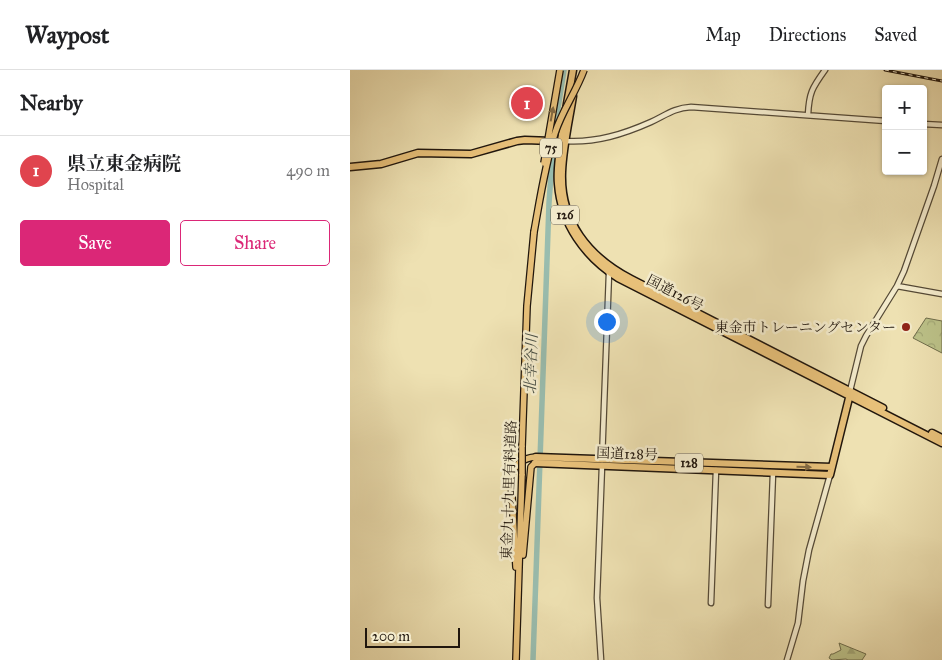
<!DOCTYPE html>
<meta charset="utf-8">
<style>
body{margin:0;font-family:"IM FELL Great Primer","Noto Serif JP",serif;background:#f2f2f2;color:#202124}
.controls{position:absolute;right:15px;top:15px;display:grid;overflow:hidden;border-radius:5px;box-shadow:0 1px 4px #0004}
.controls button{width:45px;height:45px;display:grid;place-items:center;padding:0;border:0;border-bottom:1px solid #e0e0e0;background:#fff;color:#202124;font:25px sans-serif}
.scale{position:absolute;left:15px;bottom:12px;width:95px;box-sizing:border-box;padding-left:5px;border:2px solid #20160d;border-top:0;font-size:14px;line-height:18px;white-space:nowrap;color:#20160d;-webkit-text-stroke:4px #f4eccd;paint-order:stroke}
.you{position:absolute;left:256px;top:251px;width:18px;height:18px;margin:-12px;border:4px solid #fff;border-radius:50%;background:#1a73e8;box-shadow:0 0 0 8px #1a73e833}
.badge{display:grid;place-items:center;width:32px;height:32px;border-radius:50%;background:#db2777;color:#fff;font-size:16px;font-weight:700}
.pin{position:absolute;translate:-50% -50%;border:2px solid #fff;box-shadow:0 1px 5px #0006}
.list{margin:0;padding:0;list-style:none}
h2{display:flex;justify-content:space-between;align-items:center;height:65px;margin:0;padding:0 20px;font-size:21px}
h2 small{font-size:16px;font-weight:400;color:#757577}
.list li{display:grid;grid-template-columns:32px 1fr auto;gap:15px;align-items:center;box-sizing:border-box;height:70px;padding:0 20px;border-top:1px solid #e0e0e0}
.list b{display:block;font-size:19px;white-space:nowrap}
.list p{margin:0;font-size:16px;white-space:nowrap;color:#757577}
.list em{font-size:16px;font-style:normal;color:#757577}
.actions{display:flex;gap:10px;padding:15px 20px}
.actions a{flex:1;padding:11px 0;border:1px solid #db2777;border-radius:5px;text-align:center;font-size:18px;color:#db2777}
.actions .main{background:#db2777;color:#fff}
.map{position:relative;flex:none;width:592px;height:590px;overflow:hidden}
header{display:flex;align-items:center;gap:30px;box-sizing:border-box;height:70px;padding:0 25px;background:#fff;border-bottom:1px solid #e0e0e0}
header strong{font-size:24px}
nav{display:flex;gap:28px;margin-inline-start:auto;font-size:18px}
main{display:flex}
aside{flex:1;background:#fff}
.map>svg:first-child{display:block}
</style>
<header>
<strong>Waypost</strong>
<nav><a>Map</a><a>Directions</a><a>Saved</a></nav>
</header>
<main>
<aside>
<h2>Nearby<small></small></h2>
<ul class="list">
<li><span class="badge" style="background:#e0444e">1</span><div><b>県立東金病院</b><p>Hospital</p></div><em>490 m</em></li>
</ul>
<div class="actions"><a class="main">Save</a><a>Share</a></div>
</aside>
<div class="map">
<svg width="592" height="590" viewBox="0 0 592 590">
<defs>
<pattern id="forest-firs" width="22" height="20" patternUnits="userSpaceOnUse" patternTransform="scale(1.25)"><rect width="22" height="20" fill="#bcc289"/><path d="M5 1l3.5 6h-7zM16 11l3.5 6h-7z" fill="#a1a675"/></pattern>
<pattern id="park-crowns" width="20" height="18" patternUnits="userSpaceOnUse" patternTransform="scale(1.25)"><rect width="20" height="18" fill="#bcc289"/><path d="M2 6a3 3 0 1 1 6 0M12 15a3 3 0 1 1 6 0" fill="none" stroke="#a1a675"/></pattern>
</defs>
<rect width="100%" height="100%" fill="#eee1b2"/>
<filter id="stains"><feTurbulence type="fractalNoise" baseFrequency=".004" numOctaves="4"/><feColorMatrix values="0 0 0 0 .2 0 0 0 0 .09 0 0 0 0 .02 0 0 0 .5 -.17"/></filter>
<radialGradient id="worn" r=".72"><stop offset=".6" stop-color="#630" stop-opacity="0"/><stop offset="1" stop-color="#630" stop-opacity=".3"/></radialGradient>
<path fill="url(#forest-firs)" stroke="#6e6c4b" d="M489,573L516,584L512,590H498L496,589L482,590L479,588L481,584H483L491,580Z"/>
<path fill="url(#park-crowns)" stroke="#6e6c4b" d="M576,248L592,251V283L563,268Z"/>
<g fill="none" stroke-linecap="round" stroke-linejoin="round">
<path stroke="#99bdaf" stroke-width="5.5" d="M205,57L214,0
M183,590L199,133L203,76"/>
<defs>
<path id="tertiary" d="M458,45C459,23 462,18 475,0
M573,54L592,55
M215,71C246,73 274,64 301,52C316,45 324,38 341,37L536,51
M547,216L592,224
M500,321L511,276L516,266L547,216L554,201L584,116L592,89
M252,390L259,203
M361,533L366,400
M418,535L423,403
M251,590L247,528L252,396
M437,590L448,553L453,511L459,480L480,405"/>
<path id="primary" d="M172,377L177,236L184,162
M173,485L181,397L185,393
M166,497L161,409C163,395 172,388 186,387
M166,590L172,404"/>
<path id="trunk" d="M223,0C218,29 212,58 209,87C208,96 207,105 208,114C211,154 235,187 268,208L592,373
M223,26C219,51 213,77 212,102C210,152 239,187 281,209L533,338
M0,97L31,94L68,83L121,84L167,71L175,70L202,71
M582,363L592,368
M186,387L482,397
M185,393L480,405L500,324"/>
</defs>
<use href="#tertiary" stroke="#544936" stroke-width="7"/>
<use href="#primary" stroke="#20160d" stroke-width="8"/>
<use href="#trunk" stroke="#20160d" stroke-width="9"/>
<use href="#tertiary" stroke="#f4eccd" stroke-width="4.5"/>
<use href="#primary" stroke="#e7c079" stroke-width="5.5"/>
<use href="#trunk" stroke="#e7c079" stroke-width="6"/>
<defs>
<path id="rail" d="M535,0L592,11"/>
</defs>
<use href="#rail" stroke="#20160d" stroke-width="3"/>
<use href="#rail" stroke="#f4eccd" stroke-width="1" stroke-dasharray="4" stroke-linecap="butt"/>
<defs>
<path id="primary-bridge" d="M194,93L210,0
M184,162C190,129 195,95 205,63C212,41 226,22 234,0
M172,404V377"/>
</defs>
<use href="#primary-bridge" stroke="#20160d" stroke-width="8" stroke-linecap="butt"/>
<use href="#primary-bridge" stroke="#e7c079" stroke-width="5.5"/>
</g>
<defs><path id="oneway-solid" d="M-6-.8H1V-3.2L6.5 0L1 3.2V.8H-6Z" transform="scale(1.25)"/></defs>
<g fill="#846b43">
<use href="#oneway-solid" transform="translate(202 44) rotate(-80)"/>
<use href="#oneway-solid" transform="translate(454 397) rotate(2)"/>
</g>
<circle fill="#8f2418" stroke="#f4eccd" stroke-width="2" cx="556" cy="257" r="5"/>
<g text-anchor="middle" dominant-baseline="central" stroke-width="5" stroke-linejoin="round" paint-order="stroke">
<g fill="#f4eccd" stroke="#605647" stroke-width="1">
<rect x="190" y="68.5" width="22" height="19" rx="4"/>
<rect x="201" y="135.5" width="28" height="19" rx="4"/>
<rect x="325" y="383.5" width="28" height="19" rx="4"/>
</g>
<g font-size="12" font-weight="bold" fill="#20160d">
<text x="201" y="78">75</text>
<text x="215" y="145">126</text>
<text x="339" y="393">128</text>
</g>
<g font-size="14" fill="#20160d" stroke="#f4eccd">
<text transform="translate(325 223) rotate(27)">国道126号</text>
<text transform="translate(277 384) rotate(2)">国道128号</text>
<text transform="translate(159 420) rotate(-88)">東金九十九里有料道路</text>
</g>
<g font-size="14" fill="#20160d" stroke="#f4eccd" text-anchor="end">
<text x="546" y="257">東金市トレーニングセンター</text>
</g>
<g font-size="15" font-style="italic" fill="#4a5046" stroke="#f4eccd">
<text transform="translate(181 294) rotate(-88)">北幸谷川</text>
</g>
</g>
<rect width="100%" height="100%" filter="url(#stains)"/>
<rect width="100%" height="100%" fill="url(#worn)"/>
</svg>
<div class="controls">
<button>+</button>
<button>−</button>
</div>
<div class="scale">200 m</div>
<div class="you"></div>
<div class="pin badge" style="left:177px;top:33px;background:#e0444e">1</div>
</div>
</main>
